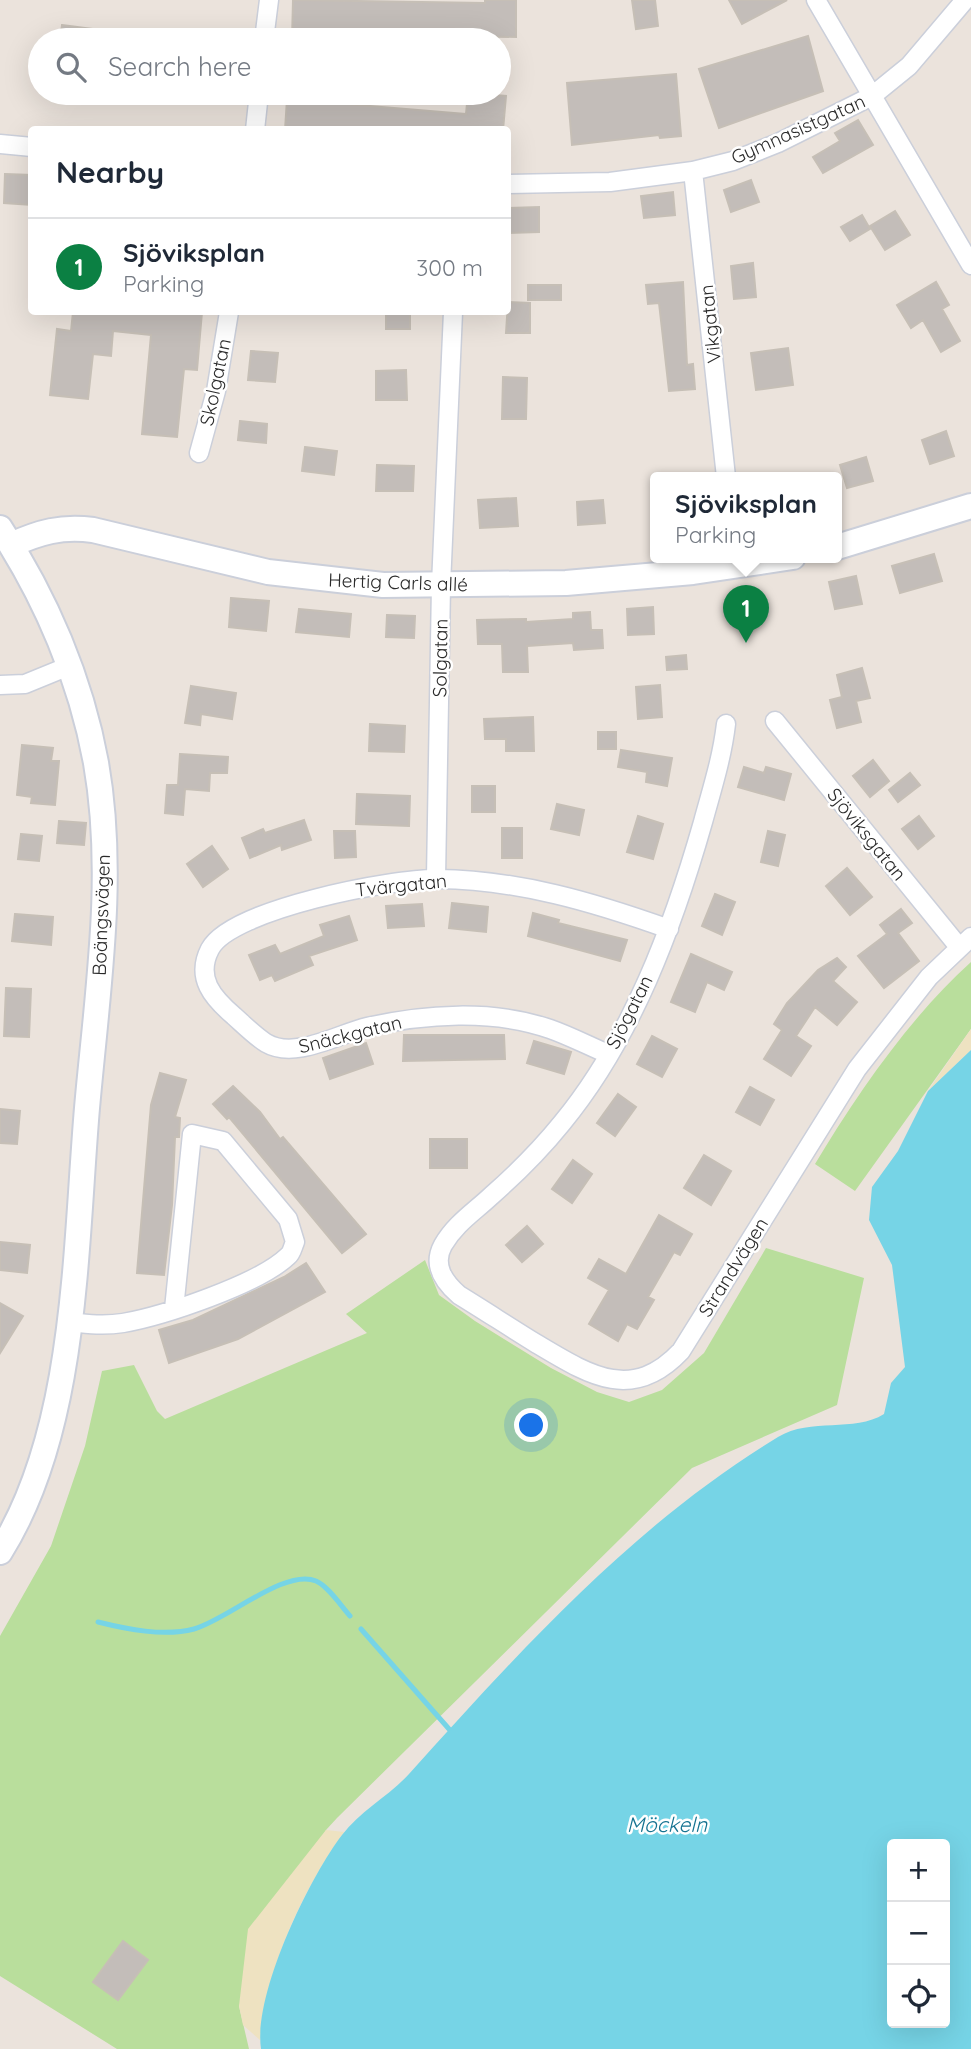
<!DOCTYPE html>
<meta charset="utf-8">
<style>
body{margin:0;font-family:Quicksand,sans-serif;background:#f2f2f3;color:#1f2937}
.controls{position:absolute;right:21px;bottom:21px;display:grid;overflow:hidden;border-radius:7px;box-shadow:0 7px 28px #0002}
.controls button{width:63px;height:63px;display:grid;place-items:center;padding:0;border:0;border-bottom:2px solid #e0e1e3;background:#fff;color:#1f2937;font:35px sans-serif}
.you{position:absolute;left:532px;top:1426px;width:24px;height:24px;margin:-18px;border:5px solid #fff;border-radius:50%;background:#1a73e8;box-shadow:0 0 0 10px #1a73e833}
.badge{display:grid;place-items:center;width:46px;height:46px;border-radius:50%;background:#0b8043;color:#fff;font-size:23px;font-weight:700}
.pin{position:absolute;translate:-50% -58px;filter:drop-shadow(0 2px 4px #0008)}
.pin::after{content:'';position:absolute;top:37px;width:24px;height:21px;background:inherit;clip-path:polygon(0 0,100% 0,50% 100%)}
.popup{position:absolute;left:650px;top:472px;width:192px;height:91px;box-sizing:border-box;display:grid;place-content:center;border-radius:7px;background:#fff;filter:drop-shadow(0 2px 5px #0005);font-size:23px;white-space:nowrap;color:#747a83}
.popup b{font-size:26px;color:#1f2937}
.popup::after{content:'';position:absolute;left:50%;top:100%;margin-left:-14px;border:14px solid transparent;border-top-color:#fff}
.list{margin:0;padding:0;list-style:none}
h2{display:flex;justify-content:space-between;align-items:center;height:91px;margin:0;padding:0 28px;font-size:30px}
h2 small{font-size:23px;font-weight:400;color:#747a83}
.list li{display:grid;grid-template-columns:46px 1fr auto;gap:21px;align-items:center;box-sizing:border-box;height:98px;padding:0 28px;border-top:2px solid #e0e1e3}
.list b{display:block;font-size:26px;white-space:nowrap}
.list p{margin:0;font-size:23px;white-space:nowrap;color:#747a83}
.list em{font-size:23px;font-style:normal;color:#747a83}
.icon{flex:none;width:38px;height:38px;fill:none;stroke:currentColor;stroke-width:2;stroke-linecap:round;stroke-linejoin:round}
.map{position:relative;flex:none;width:971px;height:2049px;overflow:hidden}
.search{position:absolute;background:#fff;box-shadow:0 7px 28px #0002;left:28px;top:28px;width:483px;height:77px;display:flex;align-items:center;gap:18px;box-sizing:border-box;padding:0 24px;border-radius:38px;color:#747a83;font-size:26px}
.panel{position:absolute;background:#fff;box-shadow:0 7px 28px #0002;left:28px;top:126px;width:483px;height:189px;border-radius:7px}
.map>svg:first-child{display:block}
</style>
<div class="map">
<svg width="971" height="2049" viewBox="0 0 971 2049">
<rect width="100%" height="100%" fill="#ebe3dc"/>
<path fill="#b9de9c" d="M971,962V1029L855,1191L815,1164C857,1094 910,1017 971,962Z
M766,1248L864,1278L837,1405L692,1468L337,1818L326,1830L239,2006L249,2049H117L0,1976V1636L51,1546L85,1446L102,1371L134,1365L157,1411L165,1419L367,1333L346,1314L425,1260L439,1295L475,1321L551,1368L597,1392L629,1402L662,1390L704,1353Z"/>
<path fill="#eee2c1" d="M971,1029V1050L928,1091Z
M326,1830L344,1832C302,1891 267,1966 260,2040L243,2025L239,2006L248,1929Z"/>
<path fill="#76d4e6" fill-rule="evenodd" d="M971,1050V2049H261C253,1994 309,1878 342,1835C360,1811 389,1796 409,1774C520,1651 634,1524 778,1437C811,1417 854,1433 884,1414L891,1383L905,1367L892,1265L869,1220L872,1187L898,1151L928,1091ZM892,1844H945V2023H892Z"/>
<g fill="none" stroke-linecap="round" stroke-linejoin="round">
<path stroke="#76d4e6" stroke-width="5" d="M98,1622C126,1629 164,1637 194,1629C227,1620 285,1568 316,1581C328,1586 341,1606 350,1616
M361,1629L449,1729"/>
</g>
<path fill="#c3bdb9" stroke="#c6bfb6" stroke-width="2" d="M293,0L485,3V0H516V37L329,34V40H292Z
M632,0H655L658,26L636,29Z
M729,0H787L742,24Z
M62,25L109,31L108,40H60Z
M808,36L823,91L719,128L699,69Z
M676,74L681,136L660,138L659,135L572,145L567,83Z
M468,93L506,96L503,130H285L287,99L466,114Z
M858,120L873,145L823,173L813,157L840,141L835,133Z
M5,174L32,175V205L4,203Z
M751,180L759,202L731,212L724,190Z
M673,192L675,215L644,218L641,196Z
M539,207V232L509,233V208Z
M895,211L910,235L885,250L870,226Z
M862,215L870,229L850,241L841,227Z
M753,263L756,297L734,299L731,266Z
M683,282L687,365L693,364L695,389L669,391L659,303L648,304L646,285Z
M936,282L949,305L942,309L960,341L941,352L923,320L911,328L897,305Z
M528,285H561V300H528Z
M508,302L530,303V333H506Z
M73,312H202L197,370L184,369L177,437L142,434L151,335L113,331L111,356L93,354L88,399L50,395L57,329L71,331Z
M386,312H410V329H386Z
M788,348L793,385L756,390L751,353Z
M251,351L278,353L275,382L248,380Z
M406,370L407,400H376V371Z
M503,377L527,378L526,419H502Z
M240,421L267,424L266,443L238,440Z
M946,431L954,456L930,464L922,440Z
M305,447L337,451L334,475L302,471Z
M866,457L873,481L847,488L840,465Z
M377,465L414,466L413,491H376Z
M516,498L518,526L480,528L478,500Z
M603,500L605,523L578,525L577,502Z
M934,554L942,581L900,593L892,566Z
M856,576L862,604L835,609L829,582Z
M231,598L269,601L266,631L229,627Z
M653,607L654,634L628,635L627,609Z
M299,609L351,614L349,637L296,632Z
M590,612L591,630H602L603,648L574,650L573,643L527,646L528,672H503L502,644H478L477,620L526,619V622L573,619V613Z
M387,615L415,616L414,638L386,637Z
M686,655L687,669L667,670L666,657Z
M862,668L870,698L856,701L861,722L837,728L830,700L842,697L837,675Z
M660,685L662,717L638,719L636,687Z
M191,686L236,693L232,719L201,714L200,725L185,723Z
M533,717L534,751H506V739H485L484,719Z
M370,724L405,726L404,752L369,751Z
M598,732H616V749H598Z
M22,745L53,748L51,761H59L55,805L31,803L32,797L17,795Z
M621,750L672,758L667,786L646,782L647,772L618,767Z
M180,754L228,757L227,773H210L209,791L185,789L183,815L165,813L167,785H178Z
M873,760L889,781L870,797L853,776Z
M744,767L764,773L766,767L791,774L784,800L738,787Z
M910,773L920,785L898,802L889,790Z
M472,786H495V812H472Z
M357,794L410,796L409,826L356,824Z
M557,804L584,810L579,835L551,829Z
M638,816L663,824L653,859L627,852Z
M919,816L934,836L918,849L902,829Z
M304,820L311,840L282,850L281,845L250,858L242,838L263,829L265,833Z
M59,821L86,823L84,845L57,843Z
M502,828H522V858H502Z
M334,831H355L356,857L335,858Z
M768,831L785,835L778,866L761,862Z
M21,834L42,836L39,861L18,859Z
M212,846L228,869L203,887L187,864Z
M847,868L872,897L850,915L826,886Z
M715,894L735,902L722,935L702,926Z
M452,903L488,907L486,932L449,928Z
M422,904L424,926L388,928L386,906Z
M901,909L912,923L898,933L919,961L884,988L858,956L887,934L880,925Z
M533,913L559,920L558,923L627,940L620,961L528,936Z
M15,914L53,917L51,945L12,941Z
M349,916L357,940L309,956L313,965L275,981L272,975L260,980L249,955L275,945L280,954L324,936L320,925Z
M691,954L732,972L724,990L707,982L695,1012L671,1002Z
M837,958L846,967L833,981L857,1002L837,1025L815,1007L796,1036L811,1046L791,1076L764,1059L782,1030L774,1024L787,1003L818,970Z
M6,988L31,989L29,1037L4,1036Z
M404,1035H504L505,1059L403,1061Z
M652,1036L677,1049L662,1077L637,1064Z
M534,1041L571,1052L564,1074L527,1063Z
M366,1043L373,1064L330,1079L323,1058Z
M160,1073L186,1080L175,1117L180,1118L179,1137H175L172,1205L164,1275L137,1273L151,1105Z
M233,1086L260,1112L280,1139L283,1137L366,1234L342,1253L229,1117L227,1119L213,1104Z
M750,1087L774,1100L760,1125L736,1112Z
M618,1094L636,1107L615,1136L597,1123Z
M0,1109L20,1111L17,1144L0,1143Z
M430,1139H467V1168H430Z
M704,1155L731,1171L711,1205L684,1188Z
M573,1160L592,1174L572,1203L552,1189Z
M659,1215L692,1234L680,1255L674,1252L648,1297L654,1300L637,1329L627,1324L618,1341L589,1324L609,1290L588,1278L599,1259L626,1274Z
M527,1226L543,1244L522,1262L506,1245Z
M0,1242L30,1245L27,1273L0,1270Z
M306,1263L325,1292L238,1339L169,1363L159,1330L193,1320L284,1277Z
M0,1303L23,1316L0,1353Z
M123,1941L148,1960L118,2000L93,1982Z"/>
<g fill="none" stroke-linecap="round" stroke-linejoin="round">
<defs>
<path id="street" d="M816,0L971,265
M264,40L269,0
M255,130L259,93
M0,144L32,147
M693,171L726,477
M508,184L610,182L693,171L733,161L778,143L872,96L909,66L965,0
M199,453L216,391L229,312
M0,685L25,684L69,666
M775,721L959,947
M726,724C722,758 712,789 703,822C673,927 632,1038 562,1123C541,1149 516,1174 491,1196C474,1212 455,1224 443,1245C432,1265 444,1282 459,1295C485,1311 511,1328 537,1344C589,1375 632,1403 681,1351L857,1069L929,977L971,937
M436,878L441,585L453,312
M608,1054C589,1046 570,1036 550,1029C493,1009 424,1014 367,1027C338,1034 295,1060 266,1043C255,1036 244,1025 234,1016C213,998 195,978 210,949C231,909 394,878 438,879C519,880 593,902 669,929
M68,1322C87,1324 104,1326 123,1323C163,1316 259,1284 288,1256C292,1253 293,1246 295,1242L288,1219L223,1141L192,1134L174,1309"/>
<path id="secondary" d="M0,528C46,598 81,680 96,763C116,876 97,994 87,1108C75,1249 77,1430 0,1552
M11,545C40,532 61,526 93,530L268,572L383,585L566,583L693,572L793,557
M837,547L971,506"/>
</defs>
<use href="#street" stroke="#cbcfda" stroke-width="21"/>
<use href="#secondary" stroke="#cbcfda" stroke-width="28"/>
<use href="#street" stroke="#fff" stroke-width="18"/>
<use href="#secondary" stroke="#fff" stroke-width="24"/>
</g>
<g text-anchor="middle" dominant-baseline="central" stroke-width="5" stroke-linejoin="round" paint-order="stroke">
<g font-size="19" fill="#2a2a2a" stroke="#fff">
<text transform="translate(798 129) rotate(-24)">Gymnasistgatan</text>
<text transform="translate(710 324) rotate(-96)">Vikgatan</text>
<text transform="translate(215 382) rotate(-78)">Skolgatan</text>
<text transform="translate(398 582) rotate(2)">Hertig Carls allé</text>
<text transform="translate(440 658) rotate(-89)">Solgatan</text>
<text transform="translate(867 834) rotate(51)">Sjöviksgatan</text>
<text transform="translate(401 885) rotate(-6)">Tvärgatan</text>
<text transform="translate(101 915) rotate(-88)">Boängsvägen</text>
<text transform="translate(629 1012) rotate(-63)">Sjögatan</text>
<text transform="translate(350 1034) rotate(-14)">Snäckgatan</text>
<text transform="translate(733 1267) rotate(-58)">Strandvägen</text>
</g>
<g font-size="21" font-style="italic" fill="#167391" stroke="#fff">
<text x="667" y="1824">Möckeln</text>
</g>
</g>
</svg>
<div class="controls">
<button>+</button>
<button>−</button>
<button><svg class="icon" aria-label="locate" viewBox="0 0 24 24"><circle cx="12" cy="12" r="6"/><path d="M12 2v4M12 18v4M2 12h4M18 12h4"/></svg></button>
</div>
<div class="you"></div>
<div class="pin badge" style="left:746px;top:643px">1</div>
<div class="popup"><b>Sjöviksplan</b>Parking</div>
<div class="search"><svg class="icon" aria-label="search" viewBox="0 0 24 24"><circle cx="10" cy="10" r="6"/><path d="M15 15l6 6"/></svg>Search here</div>
<section class="panel">
<h2>Nearby<small></small></h2>
<ul class="list">
<li><span class="badge">1</span><div><b>Sjöviksplan</b><p>Parking</p></div><em>300 m</em></li>
</ul>
</section>
</div>
